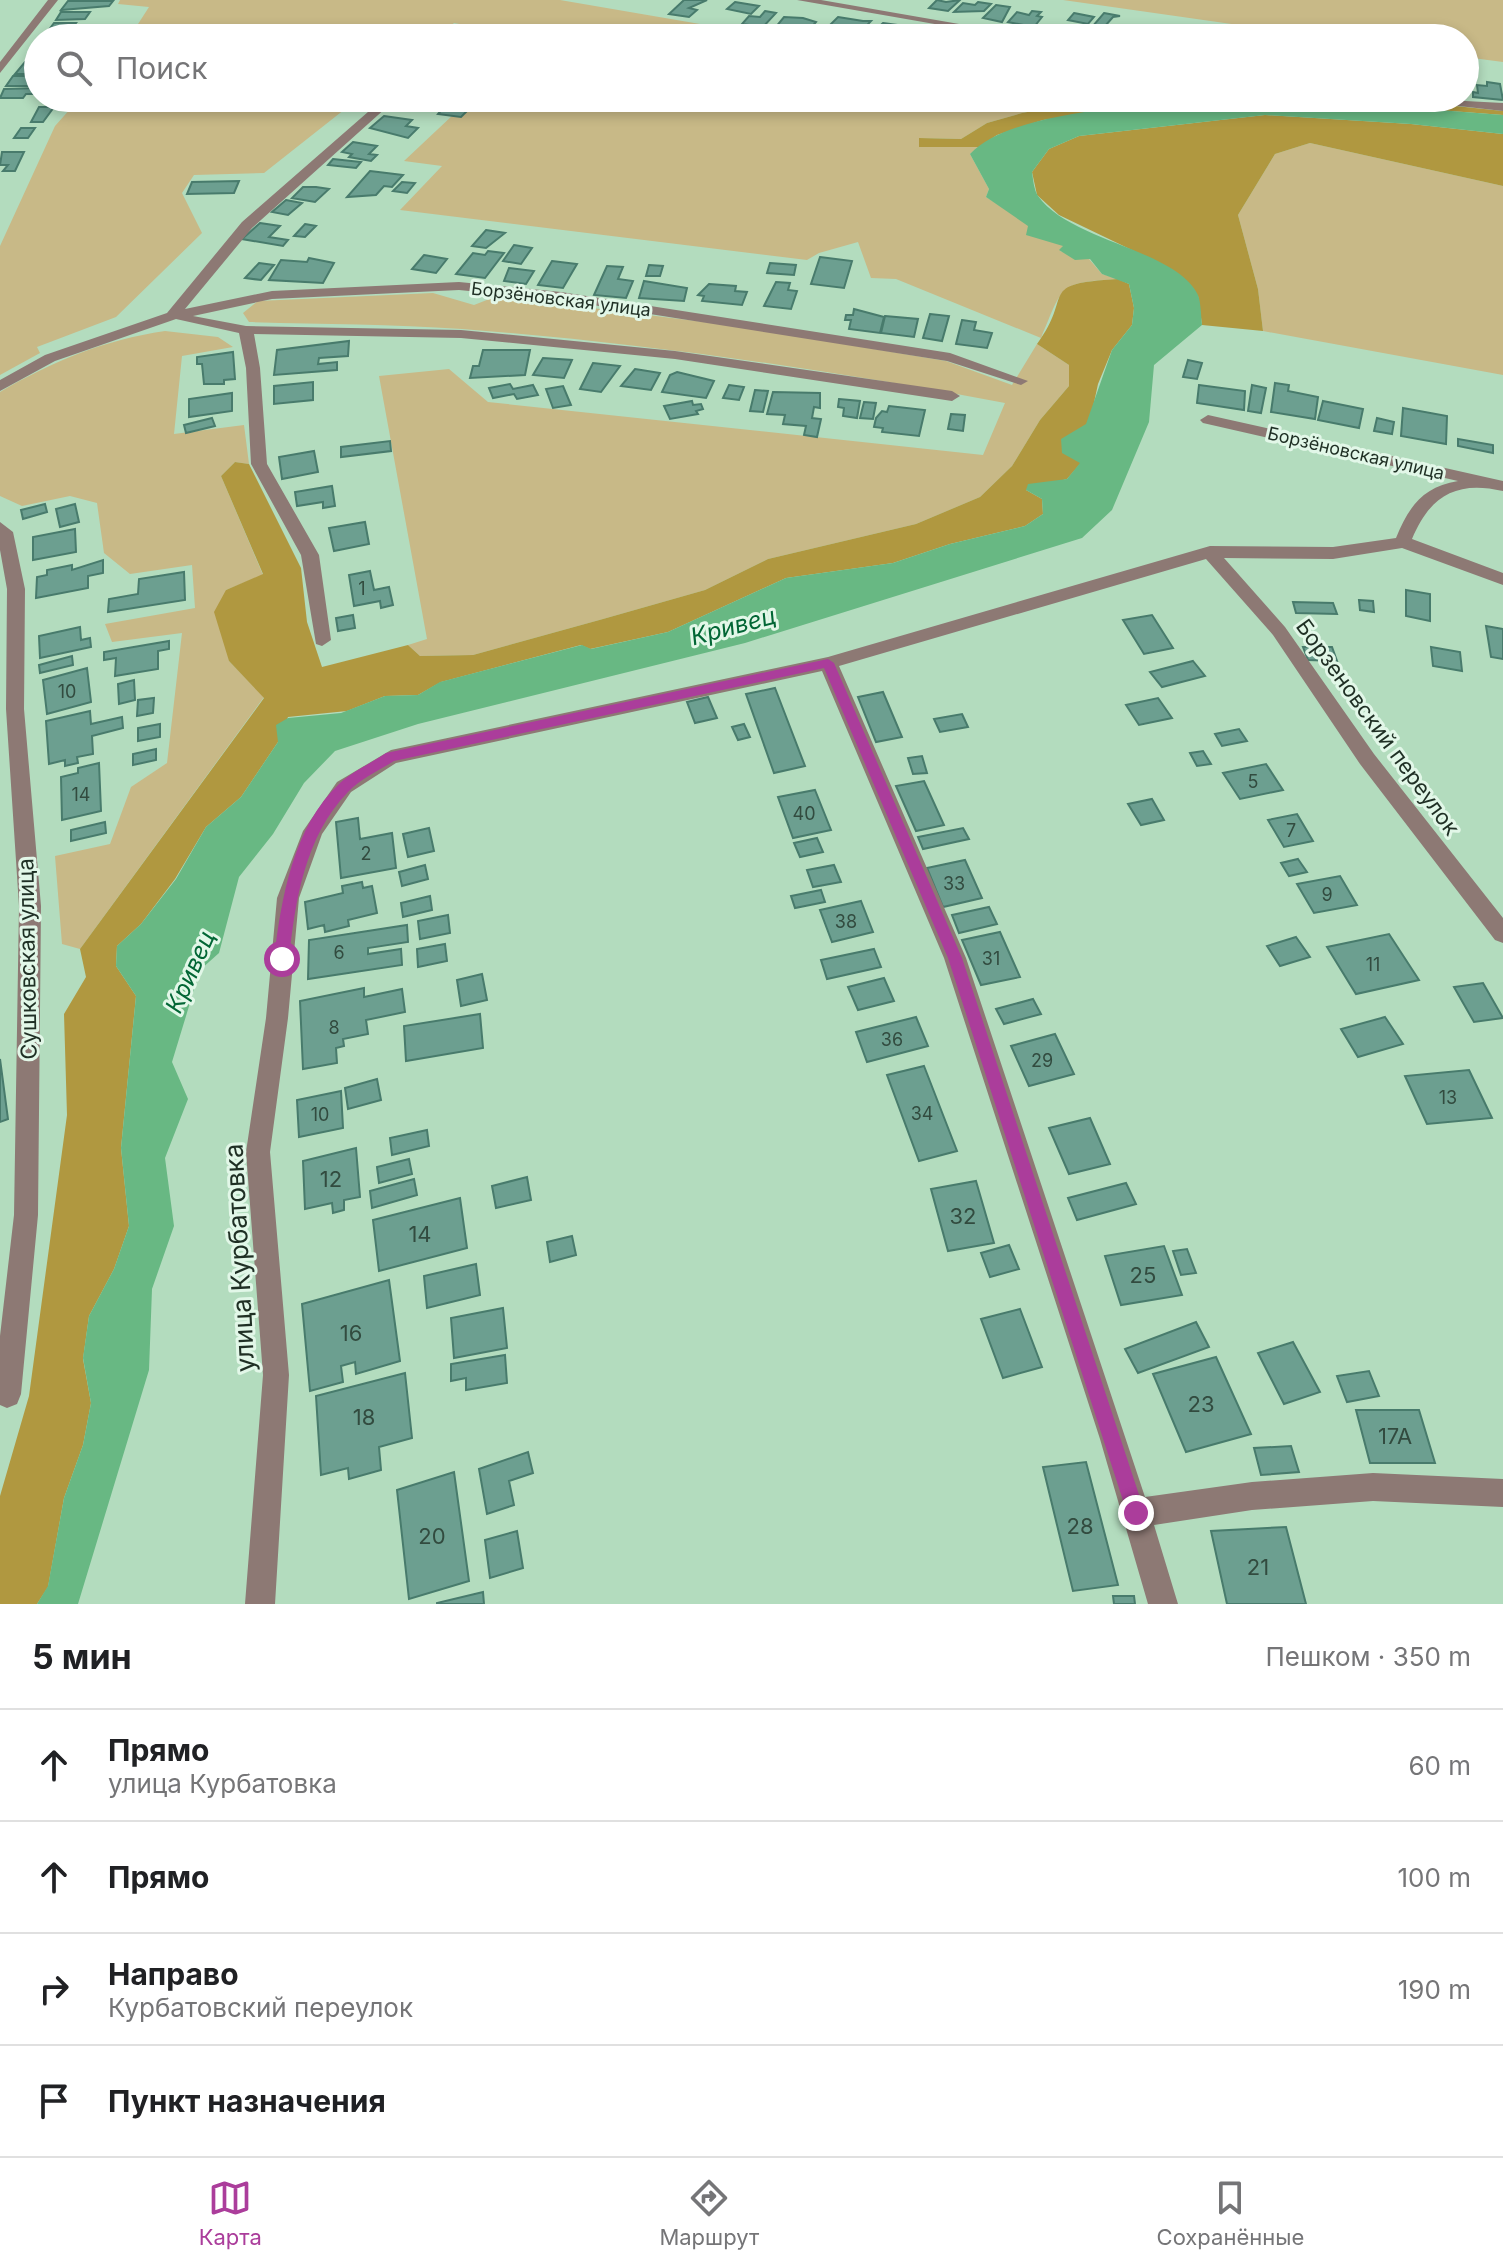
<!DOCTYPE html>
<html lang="ru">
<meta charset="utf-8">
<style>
body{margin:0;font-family:Inter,sans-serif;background:#f2f2f2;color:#202124}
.stop{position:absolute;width:24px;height:24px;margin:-18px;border:6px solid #ab3d9b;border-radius:50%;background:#fff}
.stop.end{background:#ab3d9b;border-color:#fff;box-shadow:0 2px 8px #0008}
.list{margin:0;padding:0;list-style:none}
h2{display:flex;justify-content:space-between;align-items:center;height:104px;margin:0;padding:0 32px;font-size:34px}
h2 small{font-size:26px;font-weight:400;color:#757577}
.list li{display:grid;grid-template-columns:52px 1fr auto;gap:24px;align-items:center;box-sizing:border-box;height:112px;padding:0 32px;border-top:2px solid #e0e0e0}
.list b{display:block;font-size:30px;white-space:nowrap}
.list p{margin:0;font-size:26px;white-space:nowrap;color:#757577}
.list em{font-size:26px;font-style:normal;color:#757577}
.icon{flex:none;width:44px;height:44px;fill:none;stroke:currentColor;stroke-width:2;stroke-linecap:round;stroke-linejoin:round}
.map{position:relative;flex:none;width:1503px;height:1604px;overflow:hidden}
.search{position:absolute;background:#fff;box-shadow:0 4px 12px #0003;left:24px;right:24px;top:24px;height:88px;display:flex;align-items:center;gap:20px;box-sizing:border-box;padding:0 28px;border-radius:44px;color:#757577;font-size:30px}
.sheet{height:552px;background:#fff}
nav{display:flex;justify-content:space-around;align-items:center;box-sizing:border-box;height:112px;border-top:2px solid #e0e0e0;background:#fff;font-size:22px;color:#757577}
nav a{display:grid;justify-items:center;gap:4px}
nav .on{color:#ab3d9b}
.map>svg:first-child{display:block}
</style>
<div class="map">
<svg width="1503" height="1604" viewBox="0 0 1503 1604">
<rect width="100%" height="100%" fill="#b3dcbe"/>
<path fill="#c8b987" d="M120,0H560L782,38H536L454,23L435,38H129L149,7L118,4Z
M1063,0H1503V62L1465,57V38H1330Z
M80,98H359L264,173L194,175L182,193L202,233L116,317L37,347L40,353L0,375V246L55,126Z
M471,98H1102L1022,113L987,123L961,139L919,138L920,147H979L970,154L989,189L986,197L1064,246L1060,251L1089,259L1102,274L1118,279C1058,283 1064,284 1041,338L896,279L871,278L858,242L819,253L807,260L400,210L442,166L404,161Z
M1310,143L1503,186V375L1263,331L1258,289L1238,215L1275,154Z
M433,293L474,305L497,296L736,326L946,361L1012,385L1037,344L1069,365V386L1040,420L1012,466L980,497L916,524L768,559L705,590L603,619L473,655L420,656L408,645L427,639L379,376L449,369L488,402L983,455L1005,403C826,369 644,343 462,329C391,324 320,324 249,322L243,313L258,301Z
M165,331L218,337L233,347L182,356L174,434L244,425L249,464L235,462L221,476L263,575L226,590L229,661L264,697L80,949L62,944L55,856L110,844L131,787L167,763L182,633L112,642L105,624L195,608L192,565L130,574L104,553L97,503L70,496L22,506L0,496V392C53,361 104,340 165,331Z"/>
<path fill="#b09840" d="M1102,98H1189L1043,120L997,135L979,147H919V138L961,139L987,123L1022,113Z
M1282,98H1379L1503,111V115Z
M1265,115L1411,124L1503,134V186L1310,143L1275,154L1238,215L1258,289L1263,331L1202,325L1198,296L1163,265L1059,215L1037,195L1032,172L1049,149L1079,136Z
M1118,279L1129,284L1134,308L1132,325L1112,350L1098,384L1081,463L1067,479L1026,490L1042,499L1043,514L1025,526L950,544L893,563L786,578L668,632L590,649L581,645L441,682L418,695L385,696L347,711L288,717L278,742L241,797L206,827L175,879L141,924L117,946L116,966L136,996L121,1148L129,1226L114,1269L89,1316L83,1359L91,1403L83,1445L64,1498L48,1587L37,1604H0V1496L29,1396L67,1115L64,1014L86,977L80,949L264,698L229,661L214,612L226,590L263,574L221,476L235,462L249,464L301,568L307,622L322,667L408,645L420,656L473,655L603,619L705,590L768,559L916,524L980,497L1012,466L1040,420L1069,386V365L1037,344C1075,294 1035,284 1118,279Z"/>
<path fill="#68b883" d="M1189,98C1295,98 1398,107 1503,115V134L1411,124L1265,115L1079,136L1049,149L1032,172C1033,179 1034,190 1038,196C1071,242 1176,249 1198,295C1201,303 1201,316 1202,325L1154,365L1149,422L1112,510L1082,538L745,643L418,724L335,751L304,783L273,834L239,877L219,953L200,970L172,1062L188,1099L165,1158L174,1226L152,1289L149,1370L78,1604H37L48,1586L64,1498L83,1445L91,1403L83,1358L89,1316L114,1269L129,1226L121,1148L136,996L116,966L117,946L141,924L176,879L206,827L241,797L278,742L276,725L288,718L341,713L385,696L418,695L440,682L582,645L591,649L668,632L786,578L893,563L950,544L1025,526L1043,514L1042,499L1026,490L1028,484L1067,479L1080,463L1062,453L1061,439L1086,424L1112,350L1132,325L1134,308L1129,284L1102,274L1090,259L1075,260L1059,250L1063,246L1026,235L1028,226L986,197L989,189L970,154C1011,111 1130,109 1189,98Z"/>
<path fill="#6c9f90" stroke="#487b6c" stroke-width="2" d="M684,0H707L689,8L697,10L689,17L669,14Z
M937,0L946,2L960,0L948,11L929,8Z
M68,1H113L109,6L61,10Z
M735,2L759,6L751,14L727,9Z
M978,2L991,4L984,11L954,12L963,3L975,5Z
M996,5L1010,7L1002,22L983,18Z
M765,11L776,13L763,27L742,24L749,16L760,17Z
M1032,11L1041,12L1037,16L1042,17L1034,27L1008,22L1017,12L1029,15Z
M61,12H90L85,19L56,20Z
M1074,13L1094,17L1088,24L1068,20Z
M1104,13L1120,16L1113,17L1105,26L1112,27L1110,30L1092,27Z
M784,17L803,18L816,22L807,33L775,28Z
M838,17L863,21H871L859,34L829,26Z
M54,23H76L70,31H48Z
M883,23L905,26L898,35L874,31Z
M1089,29L1113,33L1109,38L1082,36Z
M80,32H96L92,38H43L47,33Z
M25,62H38V74H15Z
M13,76H38V86H6Z
M1487,82L1500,84L1503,100L1473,97V92L1478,93L1477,85L1487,86Z
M38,88V94H26L23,98H0L4,89Z
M39,107H54L43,122H31Z
M444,107L468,110L461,117L438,114Z
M384,116L412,120L406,126L418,128L408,138L370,128Z
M21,128H35L28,138H14Z
M353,142L377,146L369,154L377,155L371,161L349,157L352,154L342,152Z
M2,152H24L15,171H3L8,165H0Z
M333,159L361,162L356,168L328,165Z
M370,171L403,175L392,187L384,186L376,195L347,197Z
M239,181L234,193L187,194L192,182Z
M402,182L415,183L407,193L393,191Z
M303,187H316L329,189L315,202L292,198Z
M286,200L302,203L288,215L272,212Z
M260,223L280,226L269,237L288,240L283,246L242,239Z
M305,224L316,226L305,237L294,236Z
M486,230L505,233L486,248L472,246Z
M514,245L532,248L521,264L503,261Z
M488,251L504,253L485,278L456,274L473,253L485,255Z
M424,255L447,259L436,273L412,269Z
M820,257L852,261L844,288L811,284Z
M309,258L334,263L323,283L269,280L281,260L307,262Z
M552,261L577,264L563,288L538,285Z
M259,263L274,265L261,280L245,278Z
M770,263L796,265L794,275L767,273Z
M649,265L663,266L660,276H646Z
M607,266L623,267L618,279L633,281L626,298L594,295Z
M509,268L534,271L526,284L504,281Z
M644,281L687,288L684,301L639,298Z
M776,282L790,283L788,290L797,291L791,309L764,306Z
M709,284L736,286L735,291L747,292L742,305L702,301L704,296L698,295Z
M854,309L884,317L880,333L849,329L851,320H845L846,315H853Z
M930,314L949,316L942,341L923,338Z
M885,316L918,319L914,337L881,333Z
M962,320L976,322L974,330L992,333L987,348L956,344Z
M349,341L348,356L319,358L318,364L337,362V370L274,375L277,350Z
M483,350H530L525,375L470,378L473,366H479Z
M233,352L235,379L224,380V384H204L202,364H197V357Z
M543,358L572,360L564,378L533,375Z
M1188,360L1202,363L1197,379L1183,377Z
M593,363L620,366L601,392L580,389Z
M635,369L660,373L651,390L621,386Z
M677,372L714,381L706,398L662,392L670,375Z
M313,382V400L274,404V386Z
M1275,383L1289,385L1288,391L1318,397L1315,419L1271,412Z
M510,384L513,389L533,385L538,395L517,399L514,394L493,398L489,388Z
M729,385L744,387L739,400L723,398Z
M1199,385L1245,391L1244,410L1197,403Z
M1252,385L1266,388L1261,413L1248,411Z
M563,386L571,405L553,408L546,389Z
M755,390L768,391L763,412L750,411Z
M773,392L820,393V408L814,407L812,418L821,419L817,437L804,435L806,426L783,424L785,415L767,414Z
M232,393V411L189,417V399Z
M839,399L860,401L857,418L843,416L844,408L838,407Z
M692,401L693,405L701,404L703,409L696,411L698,414L670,419L664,406Z
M1323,401L1363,409L1359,428L1318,420Z
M864,402L876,403L873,419L860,418Z
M889,406L925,410L919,436L882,432L883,428L874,427L876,418L882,411L887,412Z
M1403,408L1447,416L1446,444L1401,436Z
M951,414L965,415L963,431L948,429Z
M212,418L215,426L186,433L184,425Z
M1377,418L1394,422L1392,434L1374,431Z
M1458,439L1493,445V453L1458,446Z
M390,441L391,451L341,457V447Z
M314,451L318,472L282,479L279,457Z
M332,486L335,506L323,508V502L297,506L295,492Z
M45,504L47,512L23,519L21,510Z
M75,504L79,522L60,527L56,509Z
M365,522L369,544L334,551L329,528Z
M75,529L76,552L33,560V537Z
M103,560V573L88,576V588L36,598L37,577L47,575V570L72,565V570Z
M370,571L374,590L389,587L393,605L381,608L380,601L354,606L349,575Z
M184,572L185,600L108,612L109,599L138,594L139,579Z
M1406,590L1430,594V621L1406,616Z
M1359,600L1373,601L1374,612L1360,610Z
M1293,602L1333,603L1337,614L1296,613Z
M353,615L355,628L338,631L336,618Z
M1152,615L1173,648L1144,654L1123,620Z
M1486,626L1503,629V659L1491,657Z
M80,627L81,640L90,638L91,647L40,658L39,636Z
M169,641V649L158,651V669L115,676L116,658L104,660V652Z
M1303,647H1332L1337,661L1308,660Z
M1431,647L1460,652L1462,671L1433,666Z
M72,656L73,665L40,673L39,665Z
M1193,661L1205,676L1162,687L1150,672Z
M87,668L91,702L47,714L43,680Z
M134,680L135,700L119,704L118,684Z
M775,688L805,766L774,773L746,694Z
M883,692L902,737L876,742L858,697Z
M708,697L717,718L695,723L687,702Z
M154,698L153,713L137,716L138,700Z
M1158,698L1172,718L1139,725L1126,705Z
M90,711L91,724L122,717L123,728L92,736L93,754L77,757L78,763L65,766V760L49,764L46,721Z
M962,714L968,727L940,732L934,719Z
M160,724V737L138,741V728Z
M744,724L750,737L738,740L732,727Z
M1239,729L1247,741L1222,746L1215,734Z
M156,749V760L133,765V754Z
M1203,751L1211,764L1197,766L1190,753Z
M922,756L927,773L913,774L908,758Z
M99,763L101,811L62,820L61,777L78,773V768Z
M1266,764L1283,790L1240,799L1223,773Z
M924,781L944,825L916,831L896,786Z
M815,790L831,830L793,838L778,797Z
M1152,799L1164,820L1141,825L1128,804Z
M1297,814L1313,841L1284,847L1268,820Z
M358,818L360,839L392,833L396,868L341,878L336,822Z
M105,822L106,833L71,841V830Z
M429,828L434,851L408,857L403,834Z
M963,828L969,839L923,849L918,837Z
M817,838L823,852L800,857L794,843Z
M1298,859L1307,872L1289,876L1281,863Z
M965,860L982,898L943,907L927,868Z
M425,865L428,879L402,886L399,872Z
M834,865L841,882L813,887L807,870Z
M1340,876L1357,905L1314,913L1297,884Z
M362,882L363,888L372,886L377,913L348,920L349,926L325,932L324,925L308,929L305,902L343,893L342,886Z
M821,890L825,902L795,908L791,896Z
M430,896L432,910L403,917L401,903Z
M861,901L873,932L832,942L820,910Z
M989,907L997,924L959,933L952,915Z
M448,915L450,933L420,939L418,921Z
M407,925L408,942L368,948V954L401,949L402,965L308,979L309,940Z
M1000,932L1020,977L981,985L962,940Z
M1389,934L1419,980L1356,994L1327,947Z
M1296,937L1310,957L1280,966L1267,946Z
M445,944L447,961L418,967L417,949Z
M874,949L881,967L827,979L821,960Z
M482,974L487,1000L461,1006L457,980Z
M884,978L894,1001L858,1010L848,987Z
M1483,983L1503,1018L1474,1022L1454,987Z
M364,988V997L402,989L405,1012L366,1020L368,1034L343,1039L344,1046L336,1048L337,1063L303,1069L300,1001Z
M1033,999L1041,1014L1004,1024L996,1009Z
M480,1014L483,1048L406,1061L404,1026Z
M916,1017L928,1046L867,1062L856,1032Z
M1385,1017L1403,1044L1358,1057L1341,1029Z
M1055,1034L1074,1074L1029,1086L1011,1046Z
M0,1059L8,1119L0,1122Z
M924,1066L957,1151L919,1161L887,1075Z
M1469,1070L1492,1118L1427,1124L1405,1076Z
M377,1079L381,1100L348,1109L345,1088Z
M341,1091L343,1128L299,1137L297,1100Z
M1090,1118L1110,1164L1069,1174L1049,1128Z
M427,1130L429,1146L392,1155L390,1138Z
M356,1148L360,1197L344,1200V1210L333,1213L332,1203L305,1209L303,1161Z
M409,1159L412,1174L379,1183L377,1167Z
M527,1177L531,1200L496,1208L492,1186Z
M414,1179L417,1195L372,1208L370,1191Z
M976,1181L994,1243L948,1251L931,1189Z
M1126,1183L1136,1204L1077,1220L1068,1198Z
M460,1198L467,1248L379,1271L373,1220Z
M572,1236L576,1255L550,1262L547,1242Z
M1009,1245L1019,1269L990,1277L981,1253Z
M1164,1246L1182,1295L1121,1305L1105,1256Z
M1187,1249L1196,1273L1181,1275L1173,1251Z
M476,1264L480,1295L427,1308L424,1276Z
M389,1280L400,1361L356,1374L355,1362L341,1366L343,1382L310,1391L302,1304Z
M503,1308L507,1348L454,1358L451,1318Z
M1020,1309L1042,1367L1003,1378L981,1319Z
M1196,1322L1209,1347L1138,1373L1125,1349Z
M1293,1342L1320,1392L1284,1404L1258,1353Z
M505,1355L507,1383L466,1390V1378L451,1381V1364Z
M1216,1357L1251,1434L1186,1452L1153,1374Z
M1369,1371L1379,1396L1347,1402L1337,1376Z
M405,1373L412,1438L379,1447L381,1470L349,1479L348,1468L321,1475L316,1396Z
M1356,1410H1419L1435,1463H1370Z
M1291,1446L1299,1472L1261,1475L1254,1448Z
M528,1452L533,1473L509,1481L514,1505L487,1514L479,1469Z
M1086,1462L1118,1585L1073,1591L1043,1467Z
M454,1472L469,1581L409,1599L397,1490Z
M1286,1527L1306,1604H1227L1211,1531Z
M517,1531L523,1568L490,1578L485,1540Z
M483,1592L484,1604H437V1603Z
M1113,1596H1134L1135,1604H1114Z"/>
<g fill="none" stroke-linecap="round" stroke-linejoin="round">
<path fill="#8d7974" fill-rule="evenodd" d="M48,0H58L0,73V62Z
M797,0H821L1040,38H1015Z
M384,98H397L252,228L185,309L272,291L459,282L561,292L950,353L1028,381L1021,385L947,361L561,300L459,290L272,299L193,316L246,326L461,330L675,351L952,391L960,396L952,401L675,359L461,338L254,334L260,368L267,464L319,555L331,640L322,646L316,644L301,555L251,464L246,368L239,333L176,319L55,361L0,391V380L45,355L167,313L242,222Z
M1408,98L1503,103V111L1414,101Z
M1208,415L1503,481V491C1456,480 1430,496 1412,539L1503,573V585L1402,548L1333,559L1224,558L1285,627L1374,754L1503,918V943L1495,940L1360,764L1273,635L1206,559L839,666L966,958L1145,1497L1252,1482L1373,1473L1503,1479V1507L1373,1501L1252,1510L1154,1525L1178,1604H1148L1100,1439L944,958L822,671L396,763L351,792L322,834L299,898L288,1018L270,1152L289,1375L275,1604H245L263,1375L246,1152L266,1018L277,898L303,831L337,782L391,750L828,657L1210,546L1333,547L1396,538C1409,506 1423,487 1458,481L1203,423L1200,420Z
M0,522L13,532L25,589L24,709L41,906L38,1215L21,1394L17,1404L7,1408L0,1405V1336L14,1215L19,906L6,709L7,589L0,550Z"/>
</g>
<path fill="#ab3d9b" d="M828,659L834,663L962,958L1145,1513L1136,1522L1127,1513L948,958L824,668L394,761C380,770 360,779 348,792C305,836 295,901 289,959L282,965L274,959C281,900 293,826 340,783C353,771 372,763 386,753Z"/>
<g text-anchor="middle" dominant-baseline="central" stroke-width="6" stroke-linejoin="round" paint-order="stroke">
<g font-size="18" fill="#1f2f24" stroke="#e2f7e8">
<text transform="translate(561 299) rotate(7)">Борзёновская улица</text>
<text transform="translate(1356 453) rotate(13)">Борзёновская улица</text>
</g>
<g font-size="18" fill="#324b3f">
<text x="362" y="588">1</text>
<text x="67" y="691">10</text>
<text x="1253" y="781">5</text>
<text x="81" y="794">14</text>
<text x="804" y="813">40</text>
<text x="1291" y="830">7</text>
<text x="366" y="853">2</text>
<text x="954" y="883">33</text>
<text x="1327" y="894">9</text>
<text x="846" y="921">38</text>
<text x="339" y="952">6</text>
<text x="991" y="958">31</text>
<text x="1373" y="964">11</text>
<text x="334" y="1027">8</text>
<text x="892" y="1039">36</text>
<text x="1042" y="1060">29</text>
<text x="1448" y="1097">13</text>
<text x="922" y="1113">34</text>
<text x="320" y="1114">10</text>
</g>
<g font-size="22" fill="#1f2f24" stroke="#e2f7e8">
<text transform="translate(1378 727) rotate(54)">Борзеновский переулок</text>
<text transform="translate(27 959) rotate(-91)">Сушковская улица</text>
</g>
<g font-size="22" fill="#324b3f">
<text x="331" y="1179">12</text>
<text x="963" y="1216">32</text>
<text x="420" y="1234">14</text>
<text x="1143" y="1275">25</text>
<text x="351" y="1333">16</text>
<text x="1201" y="1404">23</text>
<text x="364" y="1417">18</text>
<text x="1395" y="1436">17А</text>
<text x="1080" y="1526">28</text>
<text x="432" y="1536">20</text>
<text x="1258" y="1567">21</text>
</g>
<g font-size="24" font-style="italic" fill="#026635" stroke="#e2f7e8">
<text transform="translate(733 626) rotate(-15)">Кривец</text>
<text transform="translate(190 972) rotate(-66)">Кривец</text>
</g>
<g font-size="26" fill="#1f2f24" stroke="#e2f7e8">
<text transform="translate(239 1258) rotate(-93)">улица Курбатовка</text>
</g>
</g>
</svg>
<div class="stop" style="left:282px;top:959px"></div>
<div class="stop end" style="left:1136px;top:1513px"></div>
<div class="search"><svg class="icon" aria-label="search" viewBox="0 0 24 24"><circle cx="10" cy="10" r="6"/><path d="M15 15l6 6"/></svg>Поиск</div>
</div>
<section class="sheet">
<h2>5 мин<small>Пешком · 350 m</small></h2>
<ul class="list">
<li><svg class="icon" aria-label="ahead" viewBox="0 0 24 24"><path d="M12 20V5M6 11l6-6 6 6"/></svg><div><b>Прямо</b><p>улица Курбатовка</p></div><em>60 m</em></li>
<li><svg class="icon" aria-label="ahead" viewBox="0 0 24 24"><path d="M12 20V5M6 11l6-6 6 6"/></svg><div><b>Прямо</b></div><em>100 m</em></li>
<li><svg class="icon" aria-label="right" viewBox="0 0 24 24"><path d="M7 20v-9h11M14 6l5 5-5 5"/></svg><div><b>Направо</b><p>Курбатовский переулок</p></div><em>190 m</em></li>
<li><svg class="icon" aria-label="arrive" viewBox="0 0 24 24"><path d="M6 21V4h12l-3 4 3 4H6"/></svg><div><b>Пункт назначения</b></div></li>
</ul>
</section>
<nav>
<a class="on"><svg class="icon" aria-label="map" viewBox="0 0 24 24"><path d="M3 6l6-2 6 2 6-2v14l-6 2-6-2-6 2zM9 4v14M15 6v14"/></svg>Карта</a>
<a><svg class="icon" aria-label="directions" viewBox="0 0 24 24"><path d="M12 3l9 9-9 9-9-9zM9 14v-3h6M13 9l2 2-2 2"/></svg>Маршрут</a>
<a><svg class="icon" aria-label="saved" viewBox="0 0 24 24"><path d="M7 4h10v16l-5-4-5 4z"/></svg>Сохранённые</a>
</nav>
